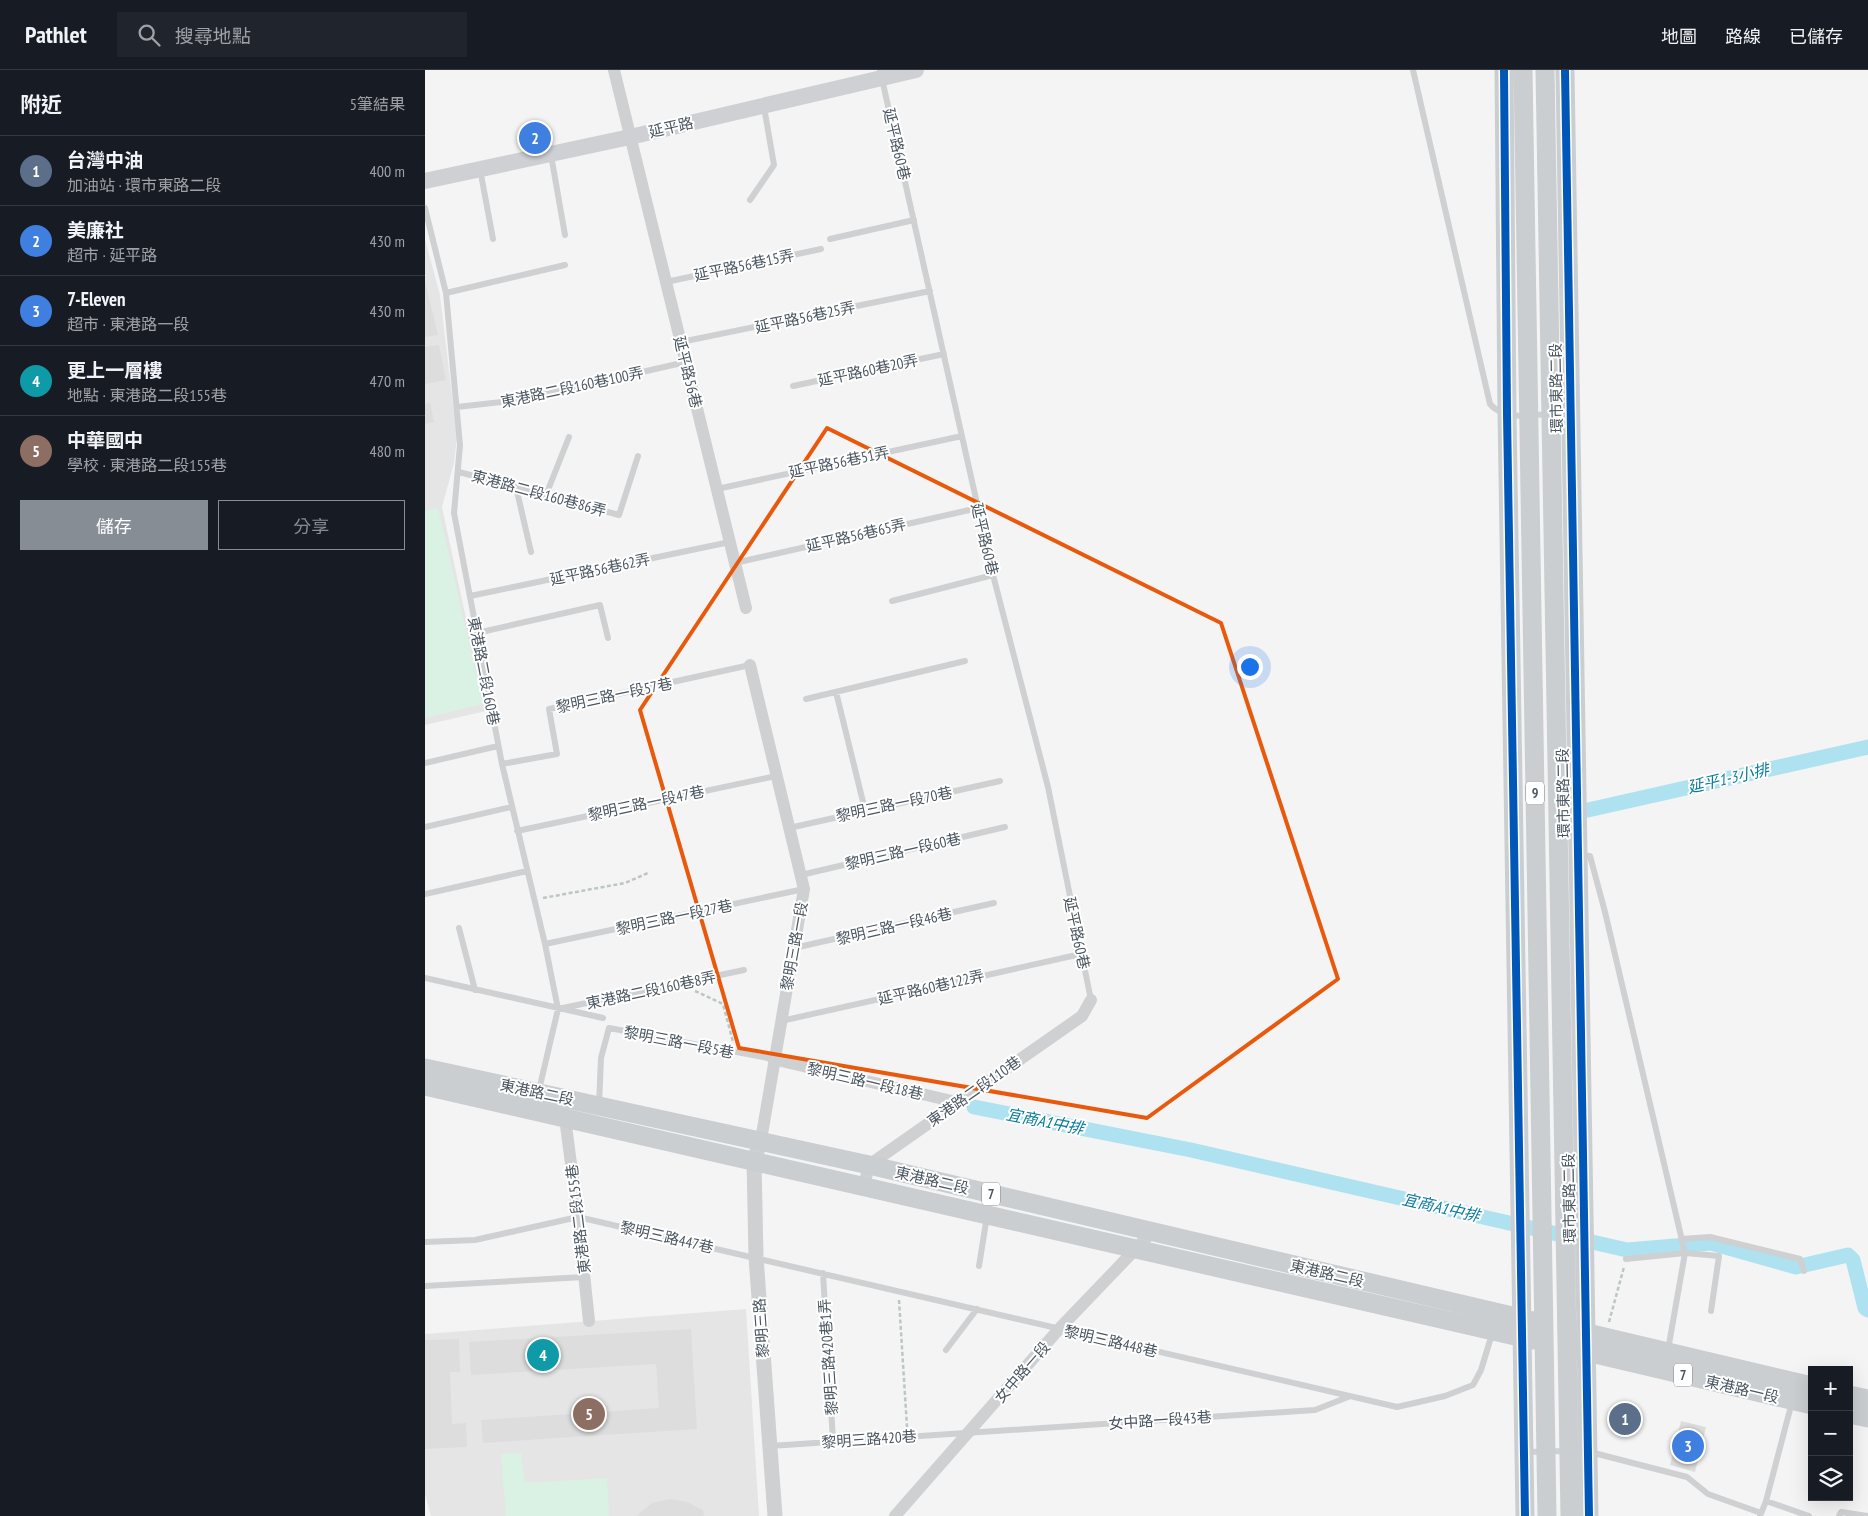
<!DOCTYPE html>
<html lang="zh-TW">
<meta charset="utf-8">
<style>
body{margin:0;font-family:"PT Sans Narrow","Noto Sans TC",sans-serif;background:#20242c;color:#f1f3f6}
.controls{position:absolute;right:15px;bottom:15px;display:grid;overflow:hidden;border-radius:0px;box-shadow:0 5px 20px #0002}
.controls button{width:45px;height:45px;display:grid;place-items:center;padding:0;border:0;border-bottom:1px solid #363941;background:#171b24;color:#f1f3f6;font:25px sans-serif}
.you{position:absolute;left:824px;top:596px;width:18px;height:18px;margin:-12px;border:4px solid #fff;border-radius:50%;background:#1a73e8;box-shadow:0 0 0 8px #1a73e833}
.badge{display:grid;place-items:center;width:32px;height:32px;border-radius:50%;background:#868d94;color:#fff;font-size:16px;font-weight:700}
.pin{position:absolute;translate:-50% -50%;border:2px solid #fff;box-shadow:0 1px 5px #0006}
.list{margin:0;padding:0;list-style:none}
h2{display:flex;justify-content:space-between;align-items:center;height:65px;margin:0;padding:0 20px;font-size:21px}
h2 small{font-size:16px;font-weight:400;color:#9ea1a6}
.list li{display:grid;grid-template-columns:32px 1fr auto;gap:15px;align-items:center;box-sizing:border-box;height:70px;padding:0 20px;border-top:1px solid #363941}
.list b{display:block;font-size:19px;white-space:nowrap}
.list p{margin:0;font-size:16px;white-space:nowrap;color:#9ea1a6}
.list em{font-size:16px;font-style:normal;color:#9ea1a6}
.actions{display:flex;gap:10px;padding:15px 20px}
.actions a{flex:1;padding:11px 0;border:1px solid #868d94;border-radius:0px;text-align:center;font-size:18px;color:#868d94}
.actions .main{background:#868d94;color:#fff}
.icon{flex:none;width:28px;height:28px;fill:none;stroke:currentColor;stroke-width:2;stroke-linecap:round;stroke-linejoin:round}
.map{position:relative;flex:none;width:1443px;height:1446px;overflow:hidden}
header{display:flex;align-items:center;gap:30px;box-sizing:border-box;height:70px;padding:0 25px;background:#171b24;border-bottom:1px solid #363941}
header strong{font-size:24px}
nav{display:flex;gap:28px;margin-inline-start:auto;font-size:18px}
.search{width:350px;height:45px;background:#20242c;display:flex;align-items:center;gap:12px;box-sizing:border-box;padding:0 18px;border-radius:0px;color:#9ea1a6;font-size:19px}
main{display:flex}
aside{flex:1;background:#171b24}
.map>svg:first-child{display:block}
</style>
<header>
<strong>Pathlet</strong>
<div class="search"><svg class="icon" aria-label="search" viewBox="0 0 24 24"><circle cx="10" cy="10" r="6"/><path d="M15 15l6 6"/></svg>搜尋地點</div>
<nav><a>地圖</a><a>路線</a><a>已儲存</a></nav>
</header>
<main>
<aside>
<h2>附近<small>5筆結果</small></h2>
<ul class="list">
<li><span class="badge" style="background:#5c6f8a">1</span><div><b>台灣中油</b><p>加油站 · 環市東路二段</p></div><em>400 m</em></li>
<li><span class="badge" style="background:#3f7fe0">2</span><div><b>美廉社</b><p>超市 · 延平路</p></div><em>430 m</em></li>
<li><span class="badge" style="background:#3f7fe0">3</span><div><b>7-Eleven</b><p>超市 · 東港路一段</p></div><em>430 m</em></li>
<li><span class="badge" style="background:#0f9aa8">4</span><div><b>更上一層樓</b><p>地點 · 東港路二段155巷</p></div><em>470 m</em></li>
<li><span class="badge" style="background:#8d6e63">5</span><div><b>中華國中</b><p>學校 · 東港路二段155巷</p></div><em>480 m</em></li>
</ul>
<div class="actions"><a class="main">儲存</a><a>分享</a></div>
</aside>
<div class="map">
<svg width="1443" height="1446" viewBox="0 0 1443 1446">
<rect width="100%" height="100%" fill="#f4f4f4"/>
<path fill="#e6e5e6" d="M0,169L15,225L32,367L29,393L17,437L61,641L0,655Z
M321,1239L334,1446H6L0,1424V1264Z"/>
<path fill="#d9f2e3" d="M13,438L58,634L0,648V441Z
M96,1383L100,1413L182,1408L184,1446H81L76,1384Z"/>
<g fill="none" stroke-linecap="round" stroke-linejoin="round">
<path stroke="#aee2f0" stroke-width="15" d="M1163,740L1443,677
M549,1037L766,1080L1202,1180L1286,1173L1371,1197L1423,1185L1428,1190L1440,1238L1443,1240"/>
</g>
<path fill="#ddddde" d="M0,211L13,265L0,267Z
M14,275L21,310L0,314V277Z
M5,333L9,352L0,354V334Z
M266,1259L272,1359L58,1373L56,1350L234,1338L231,1294L46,1305L44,1272Z
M34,1269L35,1302H25L27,1354L41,1353L42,1377L0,1379V1270Z
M1256,1351L1281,1357L1270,1402L1245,1395Z
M245,1429L262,1432L278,1440L279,1446H211L227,1433Z"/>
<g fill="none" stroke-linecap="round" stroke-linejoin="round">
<path stroke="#bcc7c4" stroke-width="2.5" stroke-dasharray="4 2.5" stroke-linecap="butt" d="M118,828L200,813L223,803
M270,921L298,934L308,972
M474,1230L482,1357
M1184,1252L1199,1197"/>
<path stroke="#ced0d2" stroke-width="6" d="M455,0L568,505L623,717L666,930
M988,0L1065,334C1082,354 1120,343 1144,341
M126,85L140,165
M55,99L68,169
M325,130L349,95L339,37
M0,138L21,223L35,375L29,443L77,694L120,874L133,939L114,1020
M405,169L489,150
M241,212L396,179
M21,223L140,195
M256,272L505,221
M368,316L519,284
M32,337L94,330L261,292
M34,402L194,445L213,386
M91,417L106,482
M292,419L537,366
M121,425L144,367
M310,493L553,438
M45,526L305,472
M467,531L568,505
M52,563L175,535L183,568
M411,622L440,740
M381,629L540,591
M0,693L73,676
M77,694L132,684L124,639L325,595
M0,757L86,737
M364,758L575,711
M92,761L351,706
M1155,785L1165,786L1180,842L1260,1183L1201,1189
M376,805L580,757
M0,824L102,801
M34,858L50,920
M120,874L379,819
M369,878L569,833
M0,908L178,948
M133,939L319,900
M356,951L656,884
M174,1035L176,988L184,958L348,989
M1256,1169L1285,1167L1375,1189L1379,1201
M0,1172L50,1170L153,1147L972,1337L1020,1326L1048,1315L1056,1300L1067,1264
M554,1196L562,1146
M398,1203L408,1371
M0,1216L159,1207
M521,1280L552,1239
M1243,1280L1260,1183L1294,1186L1286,1241
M345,1376L890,1340L923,1327
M1100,1382L1143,1381
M1165,1382L1262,1407L1283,1424L1336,1443
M1341,1431L1384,1446
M1335,1446L1341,1431L1367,1332
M1414,1446L1416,1442L1443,1446"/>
<path stroke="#ced0d2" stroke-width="12" d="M189,0L321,538
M325,595L379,819L336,1070
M348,989L531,1032
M140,1048L153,1147L164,1251
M439,1116L444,1095L657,946L666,930
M470,1446L634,1259L727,1162"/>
<path stroke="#ced0d2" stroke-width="15" d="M336,1070L329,1090L331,1187L350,1446"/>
<path stroke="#ced0d4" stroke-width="16" d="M0,111L205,67L491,0"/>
<path stroke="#caced1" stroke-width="19" d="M1079,0L1082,344L1100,1446
M1098,0L1122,1446
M1120,0L1145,1446
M1140,0L1164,1446
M0,998L444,1095L1108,1251
M0,1016L1108,1270
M1150,1260L1387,1316
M1149,1279L1387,1335
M1424,1325L1443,1329
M1424,1344L1443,1348"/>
<defs>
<path id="cycleway" d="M1079,0L1082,344L1100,1446
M1140,0L1164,1446"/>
</defs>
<use href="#cycleway" stroke="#fff" stroke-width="11"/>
<use href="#cycleway" stroke="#0057b8" stroke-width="8"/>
</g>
<path fill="none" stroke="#e8590c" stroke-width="4" stroke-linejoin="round" d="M402,358L796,553L913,909L722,1048L314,978L215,640Z"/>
<g text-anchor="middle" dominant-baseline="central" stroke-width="4" stroke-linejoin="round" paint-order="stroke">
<g fill="#fff" stroke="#808990" stroke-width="1">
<rect x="1101" y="711.5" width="18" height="23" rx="4"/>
<rect x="557" y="1112.5" width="18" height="23" rx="4"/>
<rect x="1249" y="1293.5" width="18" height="23" rx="4"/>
</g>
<g font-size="14" font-weight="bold" fill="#4a5661">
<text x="1110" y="723">9</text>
<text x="566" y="1124">7</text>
<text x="1258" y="1305">7</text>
</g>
<g font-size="15" fill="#4a5661" stroke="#fff">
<text transform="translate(246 57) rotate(-13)">延平路</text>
<text transform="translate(472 74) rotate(77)">延平路60巷</text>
<text transform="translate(319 195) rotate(-12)">延平路56巷15弄</text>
<text transform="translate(380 247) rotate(-12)">延平路56巷25弄</text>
<text transform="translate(443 300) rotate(-12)">延平路60巷20弄</text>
<text transform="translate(263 302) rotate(76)">延平路56巷</text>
<text transform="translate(147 317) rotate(-12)">東港路二段160巷100弄</text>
<text transform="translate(1131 318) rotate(-91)">環市東路二段</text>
<text transform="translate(414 392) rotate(-12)">延平路56巷51弄</text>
<text transform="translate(114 423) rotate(15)">東港路二段160巷86弄</text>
<text transform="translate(431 465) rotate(-13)">延平路56巷65弄</text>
<text transform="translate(560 469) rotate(77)">延平路60巷</text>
<text transform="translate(175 499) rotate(-12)">延平路56巷62弄</text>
<text transform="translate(59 601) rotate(79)">東港路二段160巷</text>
<text transform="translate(189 625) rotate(-12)">黎明三路一段57巷</text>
<text transform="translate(1138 723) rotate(-91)">環市東路二段</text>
<text transform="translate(221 733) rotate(-12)">黎明三路一段47巷</text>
<text transform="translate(469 734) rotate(-12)">黎明三路一段70巷</text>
<text transform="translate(478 781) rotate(-13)">黎明三路一段60巷</text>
<text transform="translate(249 847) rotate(-12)">黎明三路一段27巷</text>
<text transform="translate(469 856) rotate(-13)">黎明三路一段46巷</text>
<text transform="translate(652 863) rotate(78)">延平路60巷</text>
<text transform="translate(369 876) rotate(-80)">黎明三路一段</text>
<text transform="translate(506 917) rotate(-13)">延平路60巷122弄</text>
<text transform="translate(226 920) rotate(-12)">東港路二段160巷8弄</text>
<text transform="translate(254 972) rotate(11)">黎明三路一段5巷</text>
<text transform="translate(440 1011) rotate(13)">黎明三路一段18巷</text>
<text transform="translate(549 1021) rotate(-35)">東港路二段110巷</text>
<text transform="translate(112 1022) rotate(12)">東港路二段</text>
<text transform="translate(507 1110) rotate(13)">東港路二段</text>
<text transform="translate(1144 1128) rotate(-91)">環市東路二段</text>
<text transform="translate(153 1149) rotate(-97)">東港路二段155巷</text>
<text transform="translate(242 1167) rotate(13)">黎明三路447巷</text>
<text transform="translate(902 1203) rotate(13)">東港路二段</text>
<text transform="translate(336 1258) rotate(-94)">黎明三路</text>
<text transform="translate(686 1271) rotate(13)">黎明三路448巷</text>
<text transform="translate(403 1287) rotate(-94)">黎明三路420巷1弄</text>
<text transform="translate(597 1302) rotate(-49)">女中路一段</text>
<text transform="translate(1317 1319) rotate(13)">東港路一段</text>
<text transform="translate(735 1350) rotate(-4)">女中路一段43巷</text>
<text transform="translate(444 1369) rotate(-4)">黎明三路420巷</text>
</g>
<g font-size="16" font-style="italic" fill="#0c7c9b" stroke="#fff">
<text transform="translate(1303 708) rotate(-13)">延平1-3小排</text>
<text transform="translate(620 1051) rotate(11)">宜商A1中排</text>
<text transform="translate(1016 1137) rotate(13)">宜商A1中排</text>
</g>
</g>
</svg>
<div class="controls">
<button>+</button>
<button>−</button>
<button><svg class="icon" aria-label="layers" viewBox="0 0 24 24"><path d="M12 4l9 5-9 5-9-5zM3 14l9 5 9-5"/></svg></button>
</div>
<div class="you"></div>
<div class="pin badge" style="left:1200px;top:1349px;background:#5c6f8a">1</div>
<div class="pin badge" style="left:110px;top:68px;background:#3f7fe0">2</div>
<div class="pin badge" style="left:1263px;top:1376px;background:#3f7fe0">3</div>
<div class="pin badge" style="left:118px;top:1285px;background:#0f9aa8">4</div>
<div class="pin badge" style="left:164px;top:1344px;background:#8d6e63">5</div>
</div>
</main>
